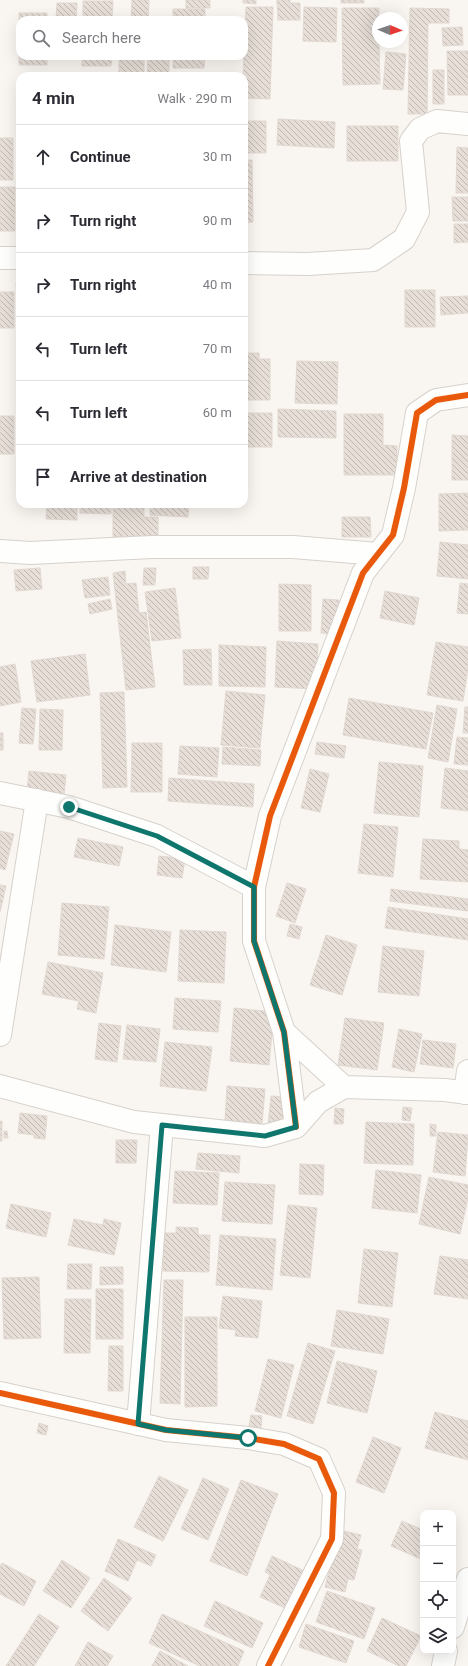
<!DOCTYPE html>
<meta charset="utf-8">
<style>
body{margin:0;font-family:Roboto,sans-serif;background:#f2f2f3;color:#2b2b33}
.controls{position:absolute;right:12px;bottom:12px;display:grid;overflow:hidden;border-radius:8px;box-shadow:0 4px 16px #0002}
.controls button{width:36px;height:36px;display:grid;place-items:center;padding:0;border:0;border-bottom:1px solid #e1e1e2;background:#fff;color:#2b2b33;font:20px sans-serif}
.compass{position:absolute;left:372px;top:12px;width:36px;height:36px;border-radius:50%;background:#fff;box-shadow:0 4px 16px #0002;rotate:92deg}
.stop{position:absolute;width:12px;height:12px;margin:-9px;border:3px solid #0f766e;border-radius:50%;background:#fff}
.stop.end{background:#0f766e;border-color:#fff;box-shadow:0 1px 4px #0008}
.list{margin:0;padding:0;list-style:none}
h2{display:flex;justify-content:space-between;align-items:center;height:52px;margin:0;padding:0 16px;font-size:17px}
h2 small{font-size:13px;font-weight:400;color:#7c7c81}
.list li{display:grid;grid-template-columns:26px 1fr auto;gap:12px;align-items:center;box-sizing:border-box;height:64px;padding:0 16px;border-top:1px solid #e1e1e2}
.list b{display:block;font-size:15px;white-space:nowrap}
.list em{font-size:13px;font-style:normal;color:#7c7c81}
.icon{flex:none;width:22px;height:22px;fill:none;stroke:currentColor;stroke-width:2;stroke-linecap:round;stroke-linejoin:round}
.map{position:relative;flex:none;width:468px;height:1666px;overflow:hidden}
.search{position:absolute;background:#fff;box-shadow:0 4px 16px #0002;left:16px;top:16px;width:232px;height:44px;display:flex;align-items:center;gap:10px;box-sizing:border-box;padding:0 14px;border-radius:12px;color:#7c7c81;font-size:15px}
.panel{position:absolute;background:#fff;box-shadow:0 4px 16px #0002;left:16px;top:72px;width:232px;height:436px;border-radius:12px}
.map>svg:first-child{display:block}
</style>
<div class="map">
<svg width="468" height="1666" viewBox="0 0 468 1666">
<defs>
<pattern id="building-back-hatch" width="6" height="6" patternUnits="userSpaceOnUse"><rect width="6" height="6" fill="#e6ded7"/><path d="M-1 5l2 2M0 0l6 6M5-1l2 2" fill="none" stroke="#bfb7b1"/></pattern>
</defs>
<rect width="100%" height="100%" fill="#f9f5f0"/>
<path fill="url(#building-back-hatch)" stroke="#e2d8d2" d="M132,0H149L148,20H131Z
M186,0H210V8H186Z
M243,0H256V4L243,3Z
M277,0H290V3H300V20H278Z
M341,0H364V3H341Z
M83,1H113L112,20H83Z
M57,3H77L76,20H56Z
M246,7H273L270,99L244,98L243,76Z
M304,7L337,8L336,42L303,41Z
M342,8H379L378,42H379L380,84L343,85Z
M410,8L449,9V23H428L427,114H408Z
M173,9H205V20H173Z
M19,13H47V20H20V56H47V65H19Z
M213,18H240V20H213Z
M462,27L463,45L443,46L442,28Z
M447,51H468V95H448Z
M386,52L406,54L403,90L383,89Z
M82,56H112L111,66H82Z
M119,56H144V76H119Z
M148,56H169V76H147Z
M173,56H205L204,68H173Z
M433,70H444V104H433Z
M278,119L335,122L334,148L277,145Z
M19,121H20V199H18Z
M244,121H266V153H244Z
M347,126H398V161H347Z
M0,138H13V180H0Z
M457,147L468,148V193H456Z
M244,160H252L253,222L244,223Z
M0,187H15V231H0Z
M452,197H468V221H453Z
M454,224H468V242L454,243Z
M244,225H246L245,248H244Z
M16,283H20V297H17Z
M405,290H435V327H405Z
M0,292H14V328H0Z
M468,296V313L441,315L440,297Z
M244,353H259V359H270V400H244Z
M297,361L338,362L337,404L295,403Z
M278,409L336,411V438L278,437Z
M244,413H272V447H244Z
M344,414H383V445L397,446V475H344Z
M0,416H14V454H0Z
M452,435L468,436V480H452Z
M468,493V530L439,531V494Z
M47,504H77V520L46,519Z
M80,504H111V514L80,513Z
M113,504H144V517H158V539L113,538Z
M150,504H189L188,517L150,515Z
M342,517H370L371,537H342Z
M440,542L468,545V579L437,576Z
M193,567H209L208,579H193Z
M40,568L42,589L16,591L14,570Z
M144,568H156L155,585H143Z
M125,571L126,584L136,583L139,613L146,612L155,687L126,690L113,573Z
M108,577L110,595L85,598L82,580Z
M460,583L468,584V614L457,613Z
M279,584L311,585V631H279Z
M175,588L181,638L152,641L145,592Z
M385,591L419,598L414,625L380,618Z
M110,599L112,609L90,614L88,604Z
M323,599L339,600L337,634L321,633Z
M277,641L318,644L316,689L275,687Z
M436,642L468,647V668L463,701L427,695Z
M219,645L266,647L265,687L219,686Z
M211,649L212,685H184L183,650Z
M85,654L90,695L37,702L31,661Z
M15,664L21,702L0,706V667Z
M226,691L265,695L260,748L221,745Z
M124,692L127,787L103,788L100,693Z
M349,698L433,713L426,749L343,735Z
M437,705L457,709L448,762L428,758Z
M465,707H468V733H463Z
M22,708L36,709L33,744L19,743Z
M40,709L63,710L62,750H39Z
M0,733H3V750H0Z
M457,737L468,738V765L454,764Z
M317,742L346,746L344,758L315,754Z
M132,743H162V792H131Z
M180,746L219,748L217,777L178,774Z
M223,747L261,750L260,766L222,764Z
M379,762L423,766L419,817L374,813Z
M445,768L468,771V811L441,808Z
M310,769L329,774L320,812L301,808Z
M29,771L66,775L64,795L27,791Z
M169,778L254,784L253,807L168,801Z
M364,824L398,827L393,877L358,873Z
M0,831L14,834L5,870L0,868Z
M78,838L123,847L119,866L74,857Z
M423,839L459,841V849L468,850V882L420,879Z
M159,856L185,859L182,878L157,875Z
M287,883L306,889L295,923L276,916Z
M0,885L6,886L0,912Z
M391,889L468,899V911L390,901Z
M62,903L109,907L104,959L58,955Z
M388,907L468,919V940L385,928Z
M290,924L302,927L299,939L287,936Z
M115,925L171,932L166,972L111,965Z
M180,930L226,932L224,983L178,981Z
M326,935L357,945L342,995L310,985Z
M383,946L424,951L419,996L378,992Z
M48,962L103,973L96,1013L77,1009L79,1001L42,994Z
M175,998L221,1001L218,1032L173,1029Z
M234,1008L274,1012L269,1065L230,1061Z
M345,1018L384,1023L377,1070L338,1065Z
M99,1023L121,1026L117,1062L95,1059Z
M127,1025L160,1029L156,1062L123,1059Z
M399,1029L422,1034L414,1072L392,1067Z
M423,1040L456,1044L453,1068L420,1064Z
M165,1042L212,1047L206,1091L160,1086Z
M227,1086L265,1089L262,1124L225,1121Z
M271,1096L287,1097L284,1128L268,1126Z
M403,1107L412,1108L410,1121L402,1120Z
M335,1108L344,1109L343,1124H334Z
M20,1113L47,1116L45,1139L34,1138V1135L18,1133Z
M0,1121H2V1141H0Z
M366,1122L414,1124L413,1165L364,1163Z
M430,1124L436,1125V1136H430Z
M4,1131H7L8,1138H4Z
M438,1132L468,1135L465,1176L433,1172Z
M116,1140H137L136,1163H116Z
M198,1153L240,1156L239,1173L196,1169Z
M300,1164L324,1165L323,1195L299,1194Z
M376,1170L421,1175L417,1213L372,1208Z
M175,1171L219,1173L217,1205L173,1203Z
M429,1177L468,1185V1198L460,1234L419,1224Z
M225,1182L275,1185L272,1224L222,1221Z
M11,1204L51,1213L46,1237L6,1228Z
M288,1205L317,1208L310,1278L280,1275Z
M74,1219L103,1225L104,1219L121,1223L114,1255L68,1245Z
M176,1227L198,1228V1235H210L209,1272L163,1271L164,1233H176Z
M220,1235L276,1239L272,1290L216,1285Z
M364,1249L398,1253L392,1307L358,1303Z
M440,1256L468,1260V1299L434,1294Z
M68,1264H92L91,1289H67Z
M100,1267H123V1284L100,1285Z
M39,1277L41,1338L4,1339L2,1278Z
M164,1280H183L180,1404L160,1403Z
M96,1289H123V1339H96Z
M223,1296L262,1301L258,1338L235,1336L236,1330L219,1328Z
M65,1299H91L90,1353H64Z
M337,1310L389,1319L383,1354L331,1346Z
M185,1317H217V1406L185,1407Z
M308,1343L335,1351L313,1424L287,1416Z
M109,1346H123V1391H108Z
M268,1359L294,1365L281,1418L255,1411Z
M337,1361L377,1371L367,1413L327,1403Z
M435,1412L468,1421V1460L425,1448Z
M251,1415L262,1416L261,1428L249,1426Z
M39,1423L48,1426L46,1435L37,1433Z
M373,1437L401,1448L384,1493L356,1482Z
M159,1476L188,1490L163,1541L134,1527Z
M203,1478L229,1489L208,1540L181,1529Z
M241,1480L278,1494L247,1576L210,1561Z
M402,1521L423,1530V1560L391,1546Z
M340,1530L361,1535L357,1549L362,1550L354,1580L348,1579L345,1592L325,1587Z
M118,1539L156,1555L151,1566L137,1560L128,1581L105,1571Z
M272,1556L311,1574L294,1612L260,1597L270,1575L265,1572Z
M62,1560L90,1578L71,1608L43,1591Z
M2,1563L36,1581L24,1606L0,1594V1567Z
M104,1578L132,1598L108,1631L81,1611Z
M327,1591L375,1608L364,1639L316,1622Z
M215,1601L263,1623L252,1648L204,1626Z
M39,1614L59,1627L34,1666H6Z
M162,1614L244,1651L238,1666H200L149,1643Z
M382,1618L421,1636L406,1666H399L367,1651Z
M306,1624L354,1641L346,1663L299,1647Z
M88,1642L113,1656L107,1666H75Z
M160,1651L188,1666H152Z"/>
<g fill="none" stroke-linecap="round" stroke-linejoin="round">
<defs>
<path id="minor" d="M0,258H20
M244,263L308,264L373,260L404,239L418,212L411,141L420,129L437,121L468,124
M0,551L30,553L152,547H293L378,554
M0,793L69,807L157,836L254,887
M284,1032L344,1087
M0,1035L37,800
M0,1086L134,1122L265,1136L296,1127L318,1102L344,1087L445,1090L468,1093
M465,1093L468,1071
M296,1127L284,1032L254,941V887L270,816L363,573L393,535L404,488L417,413L436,400L468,395
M0,1393L166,1430L248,1438L284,1444L319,1459L334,1493L332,1539L268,1666
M138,1424L162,1125
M453,1627L468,1579
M443,1666L446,1651"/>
</defs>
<use href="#minor" stroke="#d7d1cb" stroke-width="24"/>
<use href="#minor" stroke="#fefefd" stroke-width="22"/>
<defs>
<path id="cycleway" d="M296,1127L284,1032L254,941V887L270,816L363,573L393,535L404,488L417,413L436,400L468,395
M0,1393L166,1430L248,1438L284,1444L319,1459L334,1493L332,1539L268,1666"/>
</defs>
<use href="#cycleway" stroke="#fffaf3" stroke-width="8"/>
<use href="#cycleway" stroke="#e8590c" stroke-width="6"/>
</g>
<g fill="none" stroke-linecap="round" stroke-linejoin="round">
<path stroke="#0f766e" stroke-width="5" d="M69,807L157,836L254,887V941L284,1032L296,1127L265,1136L162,1125L138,1424L166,1430L248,1438"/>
</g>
</svg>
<div class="controls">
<button>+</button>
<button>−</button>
<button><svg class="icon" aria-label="locate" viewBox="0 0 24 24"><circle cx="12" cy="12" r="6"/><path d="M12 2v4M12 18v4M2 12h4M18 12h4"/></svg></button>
<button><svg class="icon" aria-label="layers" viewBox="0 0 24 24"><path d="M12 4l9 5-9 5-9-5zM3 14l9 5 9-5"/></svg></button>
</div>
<svg class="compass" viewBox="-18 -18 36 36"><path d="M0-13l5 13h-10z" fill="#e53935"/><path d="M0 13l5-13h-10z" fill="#7c7c81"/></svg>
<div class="stop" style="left:248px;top:1438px"></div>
<div class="stop end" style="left:69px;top:807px"></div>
<div class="search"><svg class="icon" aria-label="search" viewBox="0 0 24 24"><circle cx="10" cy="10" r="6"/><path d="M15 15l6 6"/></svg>Search here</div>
<section class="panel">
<h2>4 min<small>Walk · 290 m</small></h2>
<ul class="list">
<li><svg class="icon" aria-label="ahead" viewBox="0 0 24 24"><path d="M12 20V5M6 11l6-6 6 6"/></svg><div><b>Continue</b></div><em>30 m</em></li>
<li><svg class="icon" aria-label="right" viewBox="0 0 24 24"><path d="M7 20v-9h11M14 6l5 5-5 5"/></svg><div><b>Turn right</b></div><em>90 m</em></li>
<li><svg class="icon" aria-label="right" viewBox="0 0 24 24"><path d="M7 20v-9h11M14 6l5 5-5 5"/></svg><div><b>Turn right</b></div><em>40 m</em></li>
<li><svg class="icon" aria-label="left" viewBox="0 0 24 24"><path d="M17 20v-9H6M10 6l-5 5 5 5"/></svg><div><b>Turn left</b></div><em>70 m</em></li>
<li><svg class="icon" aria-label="left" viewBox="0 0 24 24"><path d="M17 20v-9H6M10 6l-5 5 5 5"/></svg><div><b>Turn left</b></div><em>60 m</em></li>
<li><svg class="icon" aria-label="arrive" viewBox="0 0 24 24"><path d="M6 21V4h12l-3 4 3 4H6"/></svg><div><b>Arrive at destination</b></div></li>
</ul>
</section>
</div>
